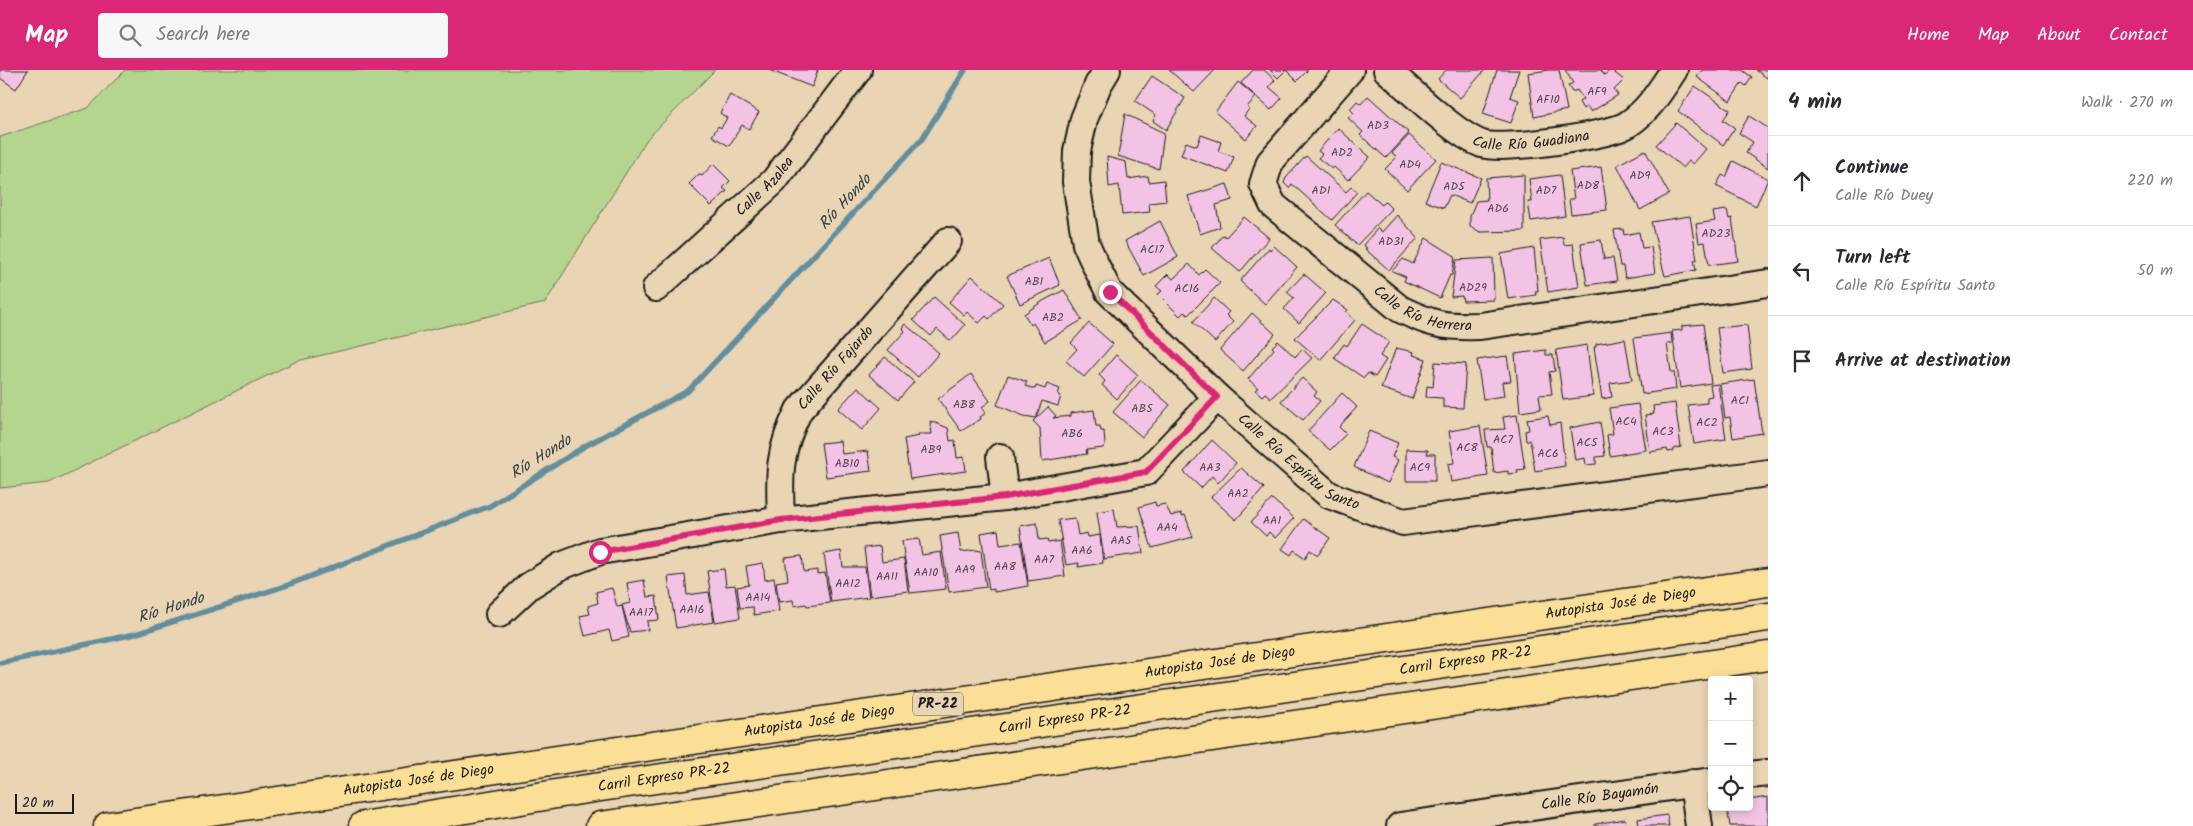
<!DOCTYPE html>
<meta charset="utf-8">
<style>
body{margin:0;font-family:Kalam,sans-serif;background:#f7f7f7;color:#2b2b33}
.controls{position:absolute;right:15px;bottom:15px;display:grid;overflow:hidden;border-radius:5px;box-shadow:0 2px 8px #0003}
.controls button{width:45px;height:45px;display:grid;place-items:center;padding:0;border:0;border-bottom:1px solid #e1e1e2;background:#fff;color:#2b2b33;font:25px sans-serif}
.scale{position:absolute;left:15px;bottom:12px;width:59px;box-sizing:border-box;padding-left:5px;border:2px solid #1c1c1c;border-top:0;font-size:14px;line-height:18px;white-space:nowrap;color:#1c1c1c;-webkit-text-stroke:4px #e9d4b3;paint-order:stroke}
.stop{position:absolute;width:15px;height:15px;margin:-11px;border:4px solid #db2777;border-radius:50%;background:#fff}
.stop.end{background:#db2777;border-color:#fff;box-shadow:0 1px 5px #0008}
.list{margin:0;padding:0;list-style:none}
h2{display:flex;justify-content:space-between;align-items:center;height:65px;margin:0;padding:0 20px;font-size:21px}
h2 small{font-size:16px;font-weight:400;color:#7c7c81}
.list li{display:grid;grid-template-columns:32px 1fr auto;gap:15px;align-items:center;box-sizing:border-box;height:90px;padding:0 20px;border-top:1px solid #e1e1e2}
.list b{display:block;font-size:19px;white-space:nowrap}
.list p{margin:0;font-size:16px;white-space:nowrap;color:#7c7c81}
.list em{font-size:16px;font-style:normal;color:#7c7c81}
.icon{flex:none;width:28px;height:28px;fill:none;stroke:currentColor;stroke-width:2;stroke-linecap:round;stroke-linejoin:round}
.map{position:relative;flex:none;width:1768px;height:756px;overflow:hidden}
header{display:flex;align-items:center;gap:30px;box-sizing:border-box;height:70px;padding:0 25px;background:#db2777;color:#fff}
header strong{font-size:24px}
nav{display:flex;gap:28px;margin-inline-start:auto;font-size:18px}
.search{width:350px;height:45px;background:#f7f7f7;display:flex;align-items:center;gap:12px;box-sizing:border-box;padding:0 18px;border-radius:5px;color:#7c7c81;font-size:19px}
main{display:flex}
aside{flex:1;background:#fff}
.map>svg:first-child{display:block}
</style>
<header>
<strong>Map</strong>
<div class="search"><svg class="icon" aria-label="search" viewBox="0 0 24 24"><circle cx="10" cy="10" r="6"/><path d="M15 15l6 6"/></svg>Search here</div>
<nav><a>Home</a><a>Map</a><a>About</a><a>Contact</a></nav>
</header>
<main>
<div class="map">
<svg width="1768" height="756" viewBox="0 0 1768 756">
<rect width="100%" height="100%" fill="#e9d4b3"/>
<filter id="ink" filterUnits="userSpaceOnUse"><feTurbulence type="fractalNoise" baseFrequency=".02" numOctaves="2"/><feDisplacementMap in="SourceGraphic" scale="10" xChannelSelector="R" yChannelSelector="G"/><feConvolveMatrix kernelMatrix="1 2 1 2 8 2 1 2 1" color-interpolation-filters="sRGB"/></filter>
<g filter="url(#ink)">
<path fill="#b4d58f" stroke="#687856" d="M125,0H715L647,69L545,233L297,291L49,413L0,418V67L88,38Z"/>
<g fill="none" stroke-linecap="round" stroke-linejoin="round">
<path stroke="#628e9d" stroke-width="5.5" d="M0,593L135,564L288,515L490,436L585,376L688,321L922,69L965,0"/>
</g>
<path fill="#f3c3e6" stroke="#1c1c1c" d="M0,0H28L16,19L0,8Z
M769,0H818L812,17Z
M1169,0H1215L1194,22Z
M1253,0H1264L1275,10L1269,17L1282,28L1271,40L1241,13Z
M1270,0H1308L1297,11L1286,0L1278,8Z
M1446,0H1485L1460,28L1438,9Z
M1497,0H1519L1510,27L1519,30L1511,53L1483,44Z
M1549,0H1559L1567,40L1534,47L1528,3Z
M1565,0H1601L1604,5L1611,0L1624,10L1614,20L1618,25L1591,42L1587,36L1583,39L1579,32L1583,29L1577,20L1572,22L1568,16L1573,13Z
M1702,0H1742L1752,7L1746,16L1742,13L1730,31L1697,7Z
M1756,0H1768V6L1767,8Z
M1152,6L1185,28L1166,60L1153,51L1156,45L1135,31Z
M1238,12L1256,27L1247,37L1249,39L1244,46L1257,56L1246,69L1215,42Z
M1695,16L1730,40L1723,50L1735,58L1723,75L1678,41Z
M730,25L759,42L749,59L742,55L729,76L712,66L718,56L721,58L727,48L720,43Z
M1368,26L1409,63L1386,88L1360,65L1363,62L1348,48L1354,43L1350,39L1357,31L1361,34Z
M1125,44L1164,63L1159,99L1118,86Z
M1749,46L1768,58V98L1746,83L1753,72L1739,63Z
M1676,53L1706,79L1693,94L1689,91L1683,98L1656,75Z
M1338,58L1370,87L1348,110L1334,97L1332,99L1318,88L1322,84L1318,81Z
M1201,65L1221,72L1218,81L1234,87L1228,103L1181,85L1186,72L1197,76Z
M1409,65L1436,89L1407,120L1385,99L1397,87L1392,83Z
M1645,80L1669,124L1640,140L1617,95Z
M1306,86L1346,122L1351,117L1357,122L1332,150L1292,114L1289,118L1284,113L1286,108Z
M1107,87L1126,92L1128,109L1148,106L1149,112L1164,110L1166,131L1149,133L1150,142L1122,145L1119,115L1109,117Z
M1733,91L1768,109L1756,136L1716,116L1722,105L1726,107Z
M1441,92L1481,108L1470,133L1450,125L1444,138L1425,131Z
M713,94L730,111L723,118L727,121L711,136L689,114L699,104L702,106Z
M1601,97L1607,140L1571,144L1569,129H1574L1570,101Z
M1524,105V161L1480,162L1470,156V146L1476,131L1487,130L1486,108Z
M1560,105L1565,146L1531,151L1528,132H1532L1529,109Z
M1227,114L1232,130L1216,135L1220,157L1200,164L1188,126Z
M1366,121L1382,135L1385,132L1392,139L1357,175L1335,155Z
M1727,140L1729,149L1732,148L1738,191L1709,195L1705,172L1699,173L1696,154L1715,151L1713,142Z
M1397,145L1418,168L1389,200L1365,179L1367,178L1363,175L1378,158L1382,162Z
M1690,146L1697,190H1694L1696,200L1665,206L1651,152Z
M1244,147L1269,168L1240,202L1212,178L1223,165L1226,167Z
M1160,151L1178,187L1144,206L1125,171Z
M1623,159L1624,165L1639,162L1642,178L1651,177L1655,203L1625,208L1623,196H1620L1614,160Z
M1563,167L1564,175L1573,174L1579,217L1548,222L1540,170Z
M1426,168L1455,186L1452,205H1450L1440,228L1404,211L1406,207L1392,201L1403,189L1413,194Z
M1601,170L1604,189L1613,188L1617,211L1587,215L1581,173Z
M1274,176L1297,197L1265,234L1240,211L1269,178L1270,180Z
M1534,178L1538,221H1535L1536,225L1508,229L1501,184Z
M1049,188L1060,215L1020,234L1007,206Z
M1493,188L1494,230L1463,231L1462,226L1451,227L1456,190Z
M1189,194L1199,205L1205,199L1220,213L1188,245L1184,242L1180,246L1158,224L1162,221L1156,216L1168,204L1173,209Z
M1304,204L1326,223L1299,253L1284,239L1294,228L1287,222Z
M972,206L1003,234L989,249L986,246L979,253L967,242L964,245L949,232Z
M1064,220L1082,250L1045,272L1033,253L1031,255L1024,244L1043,231Z
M934,227L965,255L951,271L937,259L931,266L913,250Z
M1214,228L1229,242L1226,245L1233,252L1215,272L1193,252Z
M1333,230L1348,240L1346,242L1355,250L1320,290L1295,268Z
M1252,243L1275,264L1243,301L1220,280Z
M1089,253L1113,274L1084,307L1066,291L1077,279L1071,273Z
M905,254L939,283L918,307L888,280L905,261L902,258Z
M1362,254L1389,272L1380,286L1386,290L1375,307L1368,303L1364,308L1334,288L1344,274L1347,276Z
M1703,254L1711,313L1680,318L1672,261L1682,260V256Z
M1747,255L1752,299L1723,303L1717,258Z
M1671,263L1672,273L1667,274L1671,302H1674L1676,319L1642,324L1634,268Z
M1625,269L1632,310L1610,313L1612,327L1602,329L1594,277H1596V274Z
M1278,271L1295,287L1302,279L1312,288L1271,328L1265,323L1262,326L1255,320L1258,318L1248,309L1274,279L1272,277Z
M1587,275L1593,326L1563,330L1556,280Z
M1396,278L1414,282L1413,285L1426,289L1412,329L1381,318Z
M1546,280V285H1553L1555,301L1549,302L1552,324L1539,325L1541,339L1520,342L1515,284Z
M1116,285L1138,305L1117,329L1102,315L1105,311L1099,305Z
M1507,286L1511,311L1502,312L1504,326L1483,329L1477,290Z
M885,287L914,312L898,330L869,305Z
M1435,292L1466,294L1463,338L1443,337V328L1426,327L1427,316L1433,317Z
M971,304L990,331L982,337L986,343L980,347L981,349L961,361L938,329Z
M1008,305L1027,312L1025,316L1035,319L1036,316L1045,319L1047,314L1060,319L1058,324L1061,326L1058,336L1042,331L1036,348L1024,346L997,335Z
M1302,308L1317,322L1314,326L1320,331L1303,350L1281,331Z
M1754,309L1762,363L1733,368L1730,347L1725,348L1720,314Z
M1141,310L1170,335L1142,367L1113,342Z
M1718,314L1726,369L1694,374L1688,335L1707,333V327L1712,326L1710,315Z
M858,317L881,338L862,360L838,339Z
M1342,323L1357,337L1339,357L1346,364L1330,380L1308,361Z
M1675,333L1681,377L1673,379V381L1668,382L1667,379L1650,382L1645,345L1654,344L1653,336Z
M1638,334L1646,380L1610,386L1607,365L1613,364L1609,338Z
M1048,337L1056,346L1053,348L1071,346V343L1094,340L1096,356H1100L1101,361H1104L1105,375L1103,378L1086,380L1087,384L1042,391L1040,358L1033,351Z
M1517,345L1525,399L1517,400L1518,403L1508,404V401L1494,403L1491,377H1487L1485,360L1505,359L1503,347Z
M1548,346L1550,355L1560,353L1565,396L1535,401L1530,370L1526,371L1525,361L1529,360L1527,349Z
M930,351L948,358L950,371L955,370L957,388L964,387L966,401L910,409L904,369L919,366L918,364H932Z
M1600,352L1605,386L1596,387V394L1586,395L1585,388L1575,390L1570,358Z
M1480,356L1488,406L1451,412L1448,394L1454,393L1449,361Z
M1369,361L1398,373L1392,387L1398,390L1388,413L1354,397Z
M1212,370L1236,393L1218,413L1212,406L1201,418L1184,402Z
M840,371L842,384L868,381L871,401L826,407L821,373Z
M1406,379L1428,380L1427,384H1435V411H1406Z
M1241,398L1264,418L1236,450L1211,427Z
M1272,429L1294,448L1275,468L1269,462L1266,466L1251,452Z
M1155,432L1156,436L1165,434L1171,446L1181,443L1182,446L1185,445L1193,467L1152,478L1139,437Z
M1114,439L1117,457L1139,456L1143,483L1104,489L1097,442Z
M1075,448L1078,465L1087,463L1088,467L1100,465L1103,493L1078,497L1079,493L1066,495L1058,450Z
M1303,449L1330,468L1318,485L1310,480L1305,488L1294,480L1291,485L1282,479Z
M1037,453L1039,470L1047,469L1048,473L1060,471L1065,506L1028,511L1020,456Z
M998,460L1000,475L1021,472L1028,516L994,522V519L989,520L981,463Z
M958,463L961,482L976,480L981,481L986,517L949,522L940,466Z
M919,469L922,485L941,482L946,519L910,523L902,471Z
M880,476L882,492L904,489L908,521L870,526L864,478Z
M841,481L843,497H865L869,527L831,532L824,484Z
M802,486L804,502L817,500V504L825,503L830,533L807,536L806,534L794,536L793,530L779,532L776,512L788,510L785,488Z
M763,493L765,510L774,508L779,541L754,545L753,537L740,538L737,517L749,515L746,496Z
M724,499L726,516L735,515L740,548L715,552L707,501Z
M685,505L687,525L709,522L714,552L676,558L668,507Z
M644,510L647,527L656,526L659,550L647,551L648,560L630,562L622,535L630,533L627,513Z
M612,518L617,537L622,536L629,567L612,571L609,560L585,566L580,546L590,544L588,536L598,533L596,522Z
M1768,727V756H1730L1727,737H1749V730Z
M1667,745L1669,756H1639L1638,749Z
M1625,749L1626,756H1595V754Z"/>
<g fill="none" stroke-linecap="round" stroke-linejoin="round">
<defs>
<g id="minor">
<path id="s1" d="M1107,0L1098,15L1084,49L1077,81L1076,112L1080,137L1086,174L1096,196L1109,222L1217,327L1329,425L1403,452L1768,403"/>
<path id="s2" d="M1350,0L1270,92L1263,114L1273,135L1400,239C1433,255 1443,257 1480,256L1768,213"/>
<path id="s3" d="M1387,0C1410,20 1456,65 1482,74C1502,81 1611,66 1628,54C1649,40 1660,21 1674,0"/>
<path id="s4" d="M656,218L774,111L858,0"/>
<path d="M1000,387L1005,427"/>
<path id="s5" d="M781,450C779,405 778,382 799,340L948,171"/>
<path d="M499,544L529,516L561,496L600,481L781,450L1005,427L1146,402L1217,327"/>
<path d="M1749,705L1768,703"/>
<path d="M1693,713L1699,756"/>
<path id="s6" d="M1400,756L1712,711"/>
</g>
<g id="highway">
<path id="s7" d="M108,756L1768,512"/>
<path id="s8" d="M363,756L580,720L1768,547"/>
<path d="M600,756L1768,586"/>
</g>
</defs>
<use href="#minor" stroke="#1c1c1c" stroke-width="30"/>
<use href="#highway" stroke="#1c1c1c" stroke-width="31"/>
<use href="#minor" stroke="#e9d4b3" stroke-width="26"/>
<use href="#highway" stroke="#fbdf96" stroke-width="28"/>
</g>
</g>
<g fill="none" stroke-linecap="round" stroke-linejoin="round" filter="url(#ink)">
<path stroke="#db2777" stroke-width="6" d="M600,482L781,450L1005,427L1146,402L1217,327L1110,222"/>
</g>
<g text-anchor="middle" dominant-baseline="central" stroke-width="4" stroke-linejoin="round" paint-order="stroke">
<g font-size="12" fill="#52464e">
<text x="1597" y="21">AF9</text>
<text x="1548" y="29">AF10</text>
<text x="1378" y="55">AD3</text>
<text x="1342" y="82">AD2</text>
<text x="1410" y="94">AD4</text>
<text x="1640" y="105">AD9</text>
<text x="1588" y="115">AD8</text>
<text x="1454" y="116">AD5</text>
<text x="1321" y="120">AD1</text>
<text x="1546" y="120">AD7</text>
<text x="1498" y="138">AD6</text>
<text x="1716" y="163">AD23</text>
<text x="1391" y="171">AD31</text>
<text x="1152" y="179">AC17</text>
<text x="1034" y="211">AB1</text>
<text x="1473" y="217">AD29</text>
<text x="1187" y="218">AC16</text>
<text x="1053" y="247">AB2</text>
<text x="1740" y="330">AC1</text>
<text x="964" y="334">AB8</text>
<text x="1142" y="338">AB5</text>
<text x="1626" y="351">AC4</text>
<text x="1707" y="352">AC2</text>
<text x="1663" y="361">AC3</text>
<text x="1072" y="363">AB6</text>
<text x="1503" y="369">AC7</text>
<text x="1587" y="372">AC5</text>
<text x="1467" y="377">AC8</text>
<text x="931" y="379">AB9</text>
<text x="1548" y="383">AC6</text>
<text x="847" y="393">AB10</text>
<text x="1210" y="397">AA3</text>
<text x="1420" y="397">AC9</text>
<text x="1238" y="423">AA2</text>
<text x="1272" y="450">AA1</text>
<text x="1167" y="457">AA4</text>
<text x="1121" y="470">AA5</text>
<text x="1082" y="480">AA6</text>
<text x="1044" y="489">AA7</text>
<text x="1005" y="496">AA8</text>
<text x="965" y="499">AA9</text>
<text x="926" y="502">AA10</text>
<text x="887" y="506">AA11</text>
<text x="848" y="513">AA12</text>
<text x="758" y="527">AA14</text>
<text x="692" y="539">AA16</text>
<text x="641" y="542">AA17</text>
</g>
<rect fill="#e9d4b3" stroke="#5a5349" stroke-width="1" x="913" y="622.5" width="50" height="23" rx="4"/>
<g font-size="14" font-weight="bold" fill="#1c1c1c">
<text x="938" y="634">PR-22</text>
</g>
<g font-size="15" fill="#1c1c1c" stroke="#e9d4b3">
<text stroke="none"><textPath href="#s3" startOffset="170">Calle Río Guadiana</textPath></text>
<text stroke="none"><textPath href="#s4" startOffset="149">Calle Azalea</textPath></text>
<text stroke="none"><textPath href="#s2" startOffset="354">Calle Río Herrera</textPath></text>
<text stroke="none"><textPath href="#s5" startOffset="169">Calle Río Fajardo</textPath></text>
<text stroke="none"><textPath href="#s1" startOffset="490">Calle Río Espíritu Santo</textPath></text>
<text stroke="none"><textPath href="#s7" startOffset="1529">Autopista José de Diego</textPath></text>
<text stroke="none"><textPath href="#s8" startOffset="1115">Carril Expreso PR-22</textPath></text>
<text stroke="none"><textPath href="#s7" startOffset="1124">Autopista José de Diego</textPath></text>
<text stroke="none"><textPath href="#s8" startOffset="710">Carril Expreso PR-22</textPath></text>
<text stroke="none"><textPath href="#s7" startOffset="719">Autopista José de Diego</textPath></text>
<text stroke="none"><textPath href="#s8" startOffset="305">Carril Expreso PR-22</textPath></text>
<text stroke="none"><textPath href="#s7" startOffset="314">Autopista José de Diego</textPath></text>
<text stroke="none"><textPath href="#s6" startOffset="202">Calle Río Bayamón</textPath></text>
</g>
<g font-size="16" font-style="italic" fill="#334247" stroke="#e9d4b3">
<text transform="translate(845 132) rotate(-47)">Río Hondo</text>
<text transform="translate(541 387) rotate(-32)">Río Hondo</text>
<text transform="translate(171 538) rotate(-18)">Río Hondo</text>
</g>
</g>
</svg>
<div class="controls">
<button>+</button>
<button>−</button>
<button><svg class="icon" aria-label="locate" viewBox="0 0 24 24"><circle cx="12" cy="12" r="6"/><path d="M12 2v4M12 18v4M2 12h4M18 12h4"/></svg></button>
</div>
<div class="scale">20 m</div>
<div class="stop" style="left:600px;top:482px"></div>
<div class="stop end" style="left:1110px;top:222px"></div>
</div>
<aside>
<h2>4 min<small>Walk · 270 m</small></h2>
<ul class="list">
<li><svg class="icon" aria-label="ahead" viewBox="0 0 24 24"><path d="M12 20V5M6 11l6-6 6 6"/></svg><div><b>Continue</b><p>Calle Río Duey</p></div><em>220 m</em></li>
<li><svg class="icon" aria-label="left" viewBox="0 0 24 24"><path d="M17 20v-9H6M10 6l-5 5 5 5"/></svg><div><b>Turn left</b><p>Calle Río Espíritu Santo</p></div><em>50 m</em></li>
<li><svg class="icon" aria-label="arrive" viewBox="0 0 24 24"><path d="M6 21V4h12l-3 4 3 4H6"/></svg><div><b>Arrive at destination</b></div></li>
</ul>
</aside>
</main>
